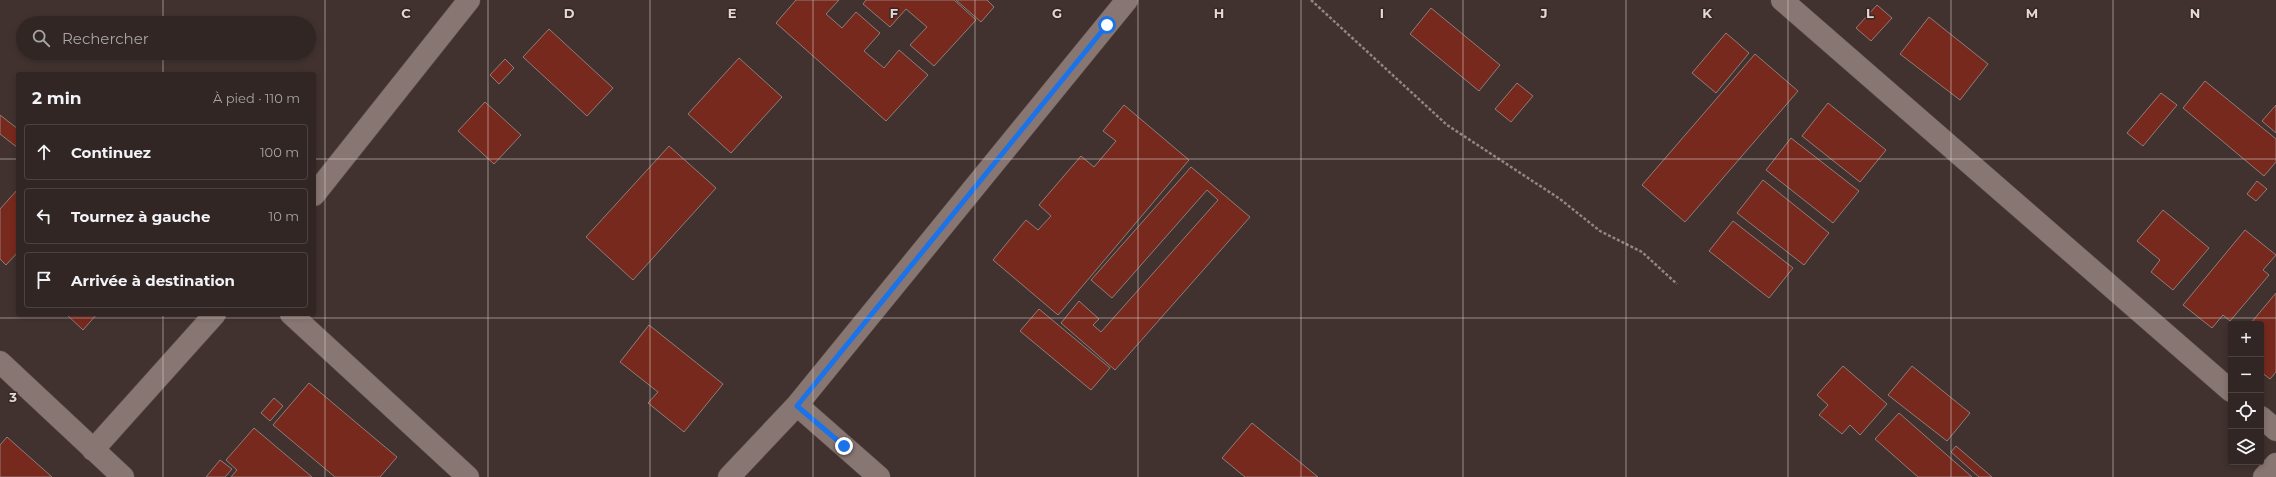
<!DOCTYPE html>
<html lang="fr">
<meta charset="utf-8">
<style>
body{margin:0;font-family:Montserrat,sans-serif;background:#3d3230;color:#f1f3f6}
.controls{position:absolute;right:12px;bottom:12px;display:grid;overflow:hidden;border-radius:4px;box-shadow:0 2px 6px #0003}
.controls button{width:36px;height:36px;display:grid;place-items:center;padding:0;border:0;border-bottom:1px solid #4c4341;background:#312623;color:#f1f3f6;font:20px sans-serif}
.stop{position:absolute;width:12px;height:12px;margin:-9px;border:3px solid #1a73e8;border-radius:50%;background:#fff}
.stop.end{background:#1a73e8;border-color:#fff;box-shadow:0 1px 4px #0008}
.list{margin:0;padding:0;list-style:none}
h2{display:flex;justify-content:space-between;align-items:center;height:52px;margin:0;padding:0 16px;font-size:17px}
h2 small{font-size:13px;font-weight:400;color:#a8a5a6}
.list li{display:grid;grid-template-columns:26px 1fr auto;gap:12px;align-items:center;box-sizing:border-box;height:56px;margin:0 8px 8px;padding:0 8px;border:1px solid #4c4341;border-radius:4px}
.list b{display:block;font-size:15px;white-space:nowrap}
.list em{font-size:13px;font-style:normal;color:#a8a5a6}
.icon{flex:none;width:22px;height:22px;fill:none;stroke:currentColor;stroke-width:2;stroke-linecap:round;stroke-linejoin:round}
.map{position:relative;flex:none;width:2276px;height:477px;overflow:hidden}
.search{position:absolute;background:#312623;box-shadow:0 2px 6px #0003;left:16px;top:16px;width:300px;height:44px;display:flex;align-items:center;gap:10px;box-sizing:border-box;padding:0 14px;border-radius:22px;color:#a8a5a6;font-size:15px}
.panel{position:absolute;background:#312623;box-shadow:0 2px 6px #0003;left:16px;top:72px;width:300px;height:244px;border-radius:4px}
.map>svg:first-child{display:block}
</style>
<div class="map">
<svg width="2276" height="477" viewBox="0 0 2276 477">
<rect width="100%" height="100%" fill="#41322f"/>
<path fill="#78291d" stroke="#8f7d79" d="M796,0H839L826,14L842,28L856,12L880,33L864,51L884,68L899,50L928,75L886,121L776,23Z
M866,0H954L976,20L934,66L910,45L927,27L906,9L890,27L863,4Z
M956,0H987L994,7L981,22Z
M1877,5L1892,18L1871,41L1856,28Z
M1431,8L1500,65L1479,91L1410,34Z
M1929,17L1988,64L1960,100L1900,54Z
M549,29L613,88L587,116L523,57Z
M1726,33L1749,53L1716,93L1692,73Z
M1755,54L1798,91L1685,222L1642,185Z
M739,58L782,97L731,153L688,114Z
M505,59L514,68L499,84L490,75Z
M2205,81L2276,139V162L2264,176L2183,108Z
M1517,83L1533,96L1511,122L1495,109Z
M2161,93L2177,105L2143,146L2127,133Z
M485,102L521,135L494,164L458,131Z
M1828,103L1886,150L1860,182L1802,136Z
M1124,105L1189,160L1058,315L993,260L1026,220L1038,230L1051,216L1039,205L1081,156L1094,167L1116,141L1103,131Z
M2276,105V133L2262,121Z
M0,115L18,129V148L0,134Z
M1791,138L1859,191L1833,223L1766,170Z
M669,146L716,188L633,280L586,237Z
M1191,167L1250,217L1115,370L1061,323L1079,301L1099,319L1093,325L1101,332L1218,200L1207,190L1112,298L1091,280Z
M1763,180L1829,233L1804,265L1737,213Z
M2257,181L2267,189L2256,201L2247,194Z
M18,189V252L6,265L0,259V209Z
M2163,210L2209,248L2173,290L2151,272L2160,260L2137,241Z
M1733,221L1793,268L1769,298L1709,251Z
M2245,230L2276,255L2263,270L2269,275L2230,321L2223,315L2212,328L2183,305Z
M2276,293V372L2270,379L2261,372V324H2250Z
M1039,309L1110,368L1091,390L1020,331Z
M66,314H97L83,330Z
M649,325L723,384L684,432L648,403L658,392L620,362Z
M1843,366L1887,404L1860,435L1850,425L1842,434L1819,415L1828,405L1817,395Z
M1912,366L1970,413L1947,441L1888,395Z
M309,383L397,457L380,477H335L273,425Z
M274,398L283,406L270,421L261,413Z
M1899,413L1972,477H1918L1875,439Z
M1252,423L1318,477H1245L1222,458Z
M254,428L312,477H231L237,470L226,460Z
M7,437L52,477H0V445Z
M1956,446L1992,477H1979L1951,452Z
M220,460L232,469L225,477H206Z"/>
<g fill="none" stroke-linecap="round" stroke-linejoin="round">
<defs>
<path id="street" d="M1782,0L2231,391
M314,195L469,0
M291,314L468,477
M0,362L123,477
M797,405L879,477
M2261,417L2276,430
M93,450L215,314
M729,477L797,405L1127,0
M2264,477L2276,464"/>
</defs>
<use href="#street" stroke="#5c4e4c" stroke-width="23"/>
<path stroke="#928583" stroke-width="2.5" stroke-dasharray="3 2" stroke-linecap="butt" d="M1311,0L1447,125L1560,199L1600,231L1642,252L1677,284"/>
<use href="#street" stroke="#887672" stroke-width="22"/>
</g>
<g fill="none" stroke-linecap="round" stroke-linejoin="round">
<path stroke="#1a73e8" stroke-width="5" d="M844,446L797,406L1107,25"/>
</g>
<path fill="none" stroke="#e2d8d6" stroke-width="1" stroke-opacity="0.55" d="M163,0V23M325,0V477M488,0V477M650,0V477M813,0V477M975,0V477M1138,0V477M1301,0V477M1463,0V477M1626,0V477M1788,0V477M1951,0V477M2113,0V477M163,53V74M0,159H18M314,159H2276M163,314V477M0,318H2276"/>
<g font-size="13" text-anchor="middle" font-weight="bold" fill="#e2d8d6" stroke="#372825" stroke-width="3" stroke-linejoin="round" paint-order="stroke">
<text x="406" y="18">C</text>
<text x="569" y="18">D</text>
<text x="732" y="18">E</text>
<text x="894" y="18">F</text>
<text x="1057" y="18">G</text>
<text x="1219" y="18">H</text>
<text x="1382" y="18">I</text>
<text x="1544" y="18">J</text>
<text x="1707" y="18">K</text>
<text x="1870" y="18">L</text>
<text x="2032" y="18">M</text>
<text x="2195" y="18">N</text>
<text x="13" y="402">3</text>
</g>
</svg>
<div class="controls">
<button>+</button>
<button>−</button>
<button><svg class="icon" aria-label="locate" viewBox="0 0 24 24"><circle cx="12" cy="12" r="6"/><path d="M12 2v4M12 18v4M2 12h4M18 12h4"/></svg></button>
<button><svg class="icon" aria-label="layers" viewBox="0 0 24 24"><path d="M12 4l9 5-9 5-9-5zM3 14l9 5 9-5"/></svg></button>
</div>
<div class="stop" style="left:1107px;top:25px"></div>
<div class="stop end" style="left:844px;top:446px"></div>
<div class="search"><svg class="icon" aria-label="search" viewBox="0 0 24 24"><circle cx="10" cy="10" r="6"/><path d="M15 15l6 6"/></svg>Rechercher</div>
<section class="panel">
<h2>2 min<small>À pied · 110 m</small></h2>
<ul class="list">
<li><svg class="icon" aria-label="ahead" viewBox="0 0 24 24"><path d="M12 20V5M6 11l6-6 6 6"/></svg><div><b>Continuez</b></div><em>100 m</em></li>
<li><svg class="icon" aria-label="left" viewBox="0 0 24 24"><path d="M17 20v-9H6M10 6l-5 5 5 5"/></svg><div><b>Tournez à gauche</b></div><em>10 m</em></li>
<li><svg class="icon" aria-label="arrive" viewBox="0 0 24 24"><path d="M6 21V4h12l-3 4 3 4H6"/></svg><div><b>Arrivée à destination</b></div></li>
</ul>
</section>
</div>
